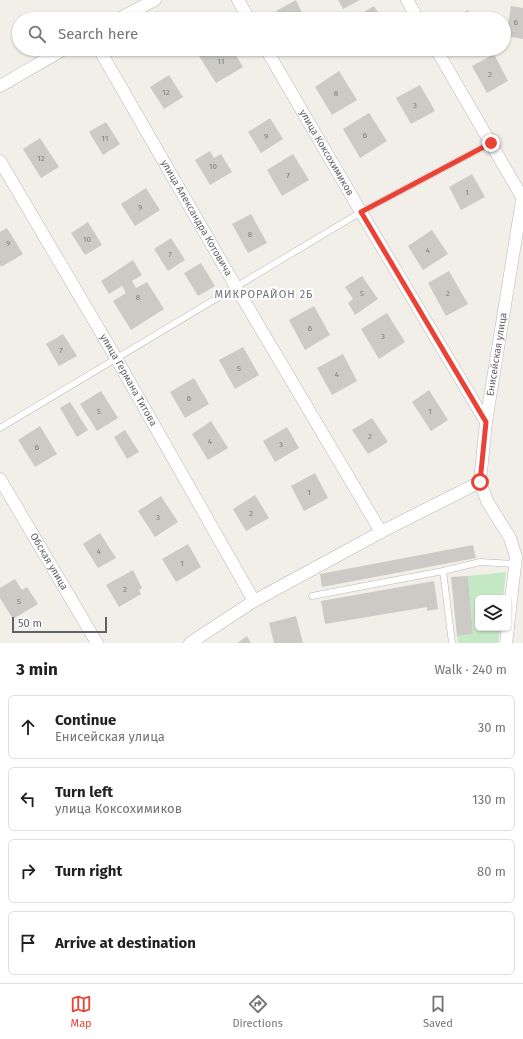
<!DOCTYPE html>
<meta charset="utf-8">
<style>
body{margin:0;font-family:"Fira Sans",sans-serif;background:#f6f6f6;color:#202124}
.controls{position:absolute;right:12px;bottom:12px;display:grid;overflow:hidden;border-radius:6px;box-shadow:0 1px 3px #0004}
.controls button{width:36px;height:36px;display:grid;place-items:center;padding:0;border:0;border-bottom:1px solid #e0e0e0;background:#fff;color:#202124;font:20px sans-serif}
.scale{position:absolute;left:12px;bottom:10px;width:95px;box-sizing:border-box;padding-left:4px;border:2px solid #5f6368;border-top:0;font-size:11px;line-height:14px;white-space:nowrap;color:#5f6368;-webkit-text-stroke:3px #fff;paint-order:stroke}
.stop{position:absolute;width:12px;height:12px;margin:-9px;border:3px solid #ea4335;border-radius:50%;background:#fff}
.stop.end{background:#ea4335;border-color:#fff;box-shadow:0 1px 4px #0008}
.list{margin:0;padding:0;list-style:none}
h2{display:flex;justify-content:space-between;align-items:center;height:52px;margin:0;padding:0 16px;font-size:17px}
h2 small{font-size:13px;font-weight:400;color:#757577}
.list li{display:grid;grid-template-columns:26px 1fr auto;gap:12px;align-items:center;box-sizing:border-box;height:64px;margin:0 8px 8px;padding:0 8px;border:1px solid #e0e0e0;border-radius:6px}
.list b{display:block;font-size:15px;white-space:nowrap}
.list p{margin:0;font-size:13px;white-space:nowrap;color:#757577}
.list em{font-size:13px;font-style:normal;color:#757577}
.icon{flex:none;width:22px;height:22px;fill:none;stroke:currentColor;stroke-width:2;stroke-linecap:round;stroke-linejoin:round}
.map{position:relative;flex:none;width:523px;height:643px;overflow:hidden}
.search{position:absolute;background:#fff;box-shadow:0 1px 3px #0004;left:12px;right:12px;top:12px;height:44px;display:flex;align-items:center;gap:10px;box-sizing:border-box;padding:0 14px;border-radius:22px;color:#757577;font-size:15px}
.sheet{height:340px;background:#fff}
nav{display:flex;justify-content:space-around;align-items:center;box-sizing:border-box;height:56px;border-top:1px solid #e0e0e0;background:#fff;font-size:11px;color:#757577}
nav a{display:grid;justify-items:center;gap:2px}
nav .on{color:#ea4335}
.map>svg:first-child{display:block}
</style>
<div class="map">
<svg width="523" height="643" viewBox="0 0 523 643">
<rect width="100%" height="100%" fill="#f1efe8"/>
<path fill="#c5e8c5" d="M506,572L503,598H478V628H500L498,643H458L457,636L473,634L468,576Z"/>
<path fill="#cccac5" d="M296,0L305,19H280L276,11Z
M338,0H360L343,9Z
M374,6L382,19H352Z
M511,6L523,8V39L506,36Z
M468,10L473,19H452Z
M210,49H232L243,67L216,83L199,56Z
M494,54L508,81L487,93L472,66Z
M339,71L357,100L332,115L315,87Z
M169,75L183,97L164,109L150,87Z
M420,85L435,111L411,124L396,98Z
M369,113L387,141L360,158L343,129Z
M270,118L283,139L261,153L248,132Z
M106,122L120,144L103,155L89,132Z
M40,138L59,167L41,178L23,149Z
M210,151L214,158L221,154L232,172L210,185L195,160Z
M293,154L309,180L282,196L267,170Z
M472,174L485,197L461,210L449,187Z
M146,188L160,210L135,226L121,204Z
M251,214L267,243L248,253L232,224Z
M88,222L102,245L85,255L71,233Z
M7,228L23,254L1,267L0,265V232Z
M432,230L448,254L423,270L408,246Z
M171,238L185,260L168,271L154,249Z
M133,260L142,275L132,281L136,288L147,282L164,309L131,330L113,301L126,293L122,286L109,294L101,281Z
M201,263L215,286L198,296L184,273Z
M449,271L468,304L446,316L428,283Z
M362,276L378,299L355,315L348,303L353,299L345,287Z
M314,306L330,335L305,350L289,320Z
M387,313L405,342L379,359L361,329Z
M63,334L77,356L59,366L46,344Z
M243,347L259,375L235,389L219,360Z
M343,354L357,381L332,395L317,368Z
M194,378L209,404L185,418L170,392Z
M429,390L448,420L431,431L412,402Z
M101,391L118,418L97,431L80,404Z
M70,402L88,430L77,437L60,408Z
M372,418L388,442L368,454L352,430Z
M211,421L228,448L208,460L192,434Z
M40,426L57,454L35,467L18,440Z
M287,427L299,448L275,462L263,441Z
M125,430L139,452L127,459L114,437Z
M315,473L328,498L304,511L291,486Z
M255,495L269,518L246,531L233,509Z
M161,496L178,522L155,537L138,511Z
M100,533L116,558L98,568L83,544Z
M188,544L201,567L176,582L162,559Z
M473,545L476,558L322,587L320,574Z
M133,570L142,588L139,590L141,594L119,607L106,585Z
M468,576L473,634L457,636L451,577Z
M15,579L22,590L27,587L38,604L13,619L0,598V588Z
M434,581L438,609L427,611V607L325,624L321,601Z
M296,616L303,643H274L269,623Z
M247,636L251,643H237Z"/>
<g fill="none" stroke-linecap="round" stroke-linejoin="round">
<defs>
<path id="lane" d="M0,428L361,212L491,143
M443,571L480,562L516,564
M312,596L443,571L452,643"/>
<g id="street">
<path d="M238,0L249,19"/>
<path d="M407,0L418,19"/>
<path d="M118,19L155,0"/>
<path id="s1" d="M99,49L236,287L381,532"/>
<path id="s2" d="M266,49L361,212L486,422"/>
<path d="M436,49L522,197"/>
<path d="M0,86L64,49"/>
<path id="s3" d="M0,161L116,358L254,601"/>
<path id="s4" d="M0,479L97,643"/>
<path id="s5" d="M508,626L516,557L510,538L487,501L480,482L486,422L523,194"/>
<path d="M190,643L254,601L381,532L480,482"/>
<path d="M506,643L508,628"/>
</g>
</defs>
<use href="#lane" stroke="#b5b8bc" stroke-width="7"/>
<use href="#street" stroke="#b5b8bc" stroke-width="13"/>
<use href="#lane" stroke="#fff" stroke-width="6"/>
<use href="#street" stroke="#fff" stroke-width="12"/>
</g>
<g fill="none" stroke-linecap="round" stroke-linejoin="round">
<path stroke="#ea4335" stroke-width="5" d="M480,482L486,422L361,212L491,143"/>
</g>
<g text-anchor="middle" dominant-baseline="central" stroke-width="4" stroke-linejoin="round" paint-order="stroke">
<g font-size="8" fill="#7a7d7f">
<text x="516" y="22">6</text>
<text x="221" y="61">11</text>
<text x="490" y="74">2</text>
<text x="166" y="92">12</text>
<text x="336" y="93">8</text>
<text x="415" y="105">3</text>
<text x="365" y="135">6</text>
<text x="266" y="136">9</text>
<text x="105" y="138">11</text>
<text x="41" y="158">12</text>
<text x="213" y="166">10</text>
<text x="288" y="175">7</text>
<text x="467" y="192">1</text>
<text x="140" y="207">9</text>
<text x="250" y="234">8</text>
<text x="87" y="239">10</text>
<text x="8" y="243">9</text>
<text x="428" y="250">4</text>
<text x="170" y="254">7</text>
<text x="362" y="293">5</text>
<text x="448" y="293">2</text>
<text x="138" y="297">8</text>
<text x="310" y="328">6</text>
<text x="383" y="336">3</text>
<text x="61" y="350">7</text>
<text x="239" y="368">5</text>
<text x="337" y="374">4</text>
<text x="189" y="398">6</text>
<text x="99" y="411">5</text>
<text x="430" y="411">1</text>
<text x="370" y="436">2</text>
<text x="210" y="441">4</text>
<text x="281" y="444">3</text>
<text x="37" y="447">6</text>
<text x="309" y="492">1</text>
<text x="251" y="513">2</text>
<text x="158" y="517">3</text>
<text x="99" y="551">4</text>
<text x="182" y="563">1</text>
<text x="125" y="589">2</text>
<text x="19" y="601">5</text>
</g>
<g font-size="10" fill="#5f6368" stroke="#fff">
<text stroke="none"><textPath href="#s2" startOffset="120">улица Коксохимиков</textPath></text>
<text stroke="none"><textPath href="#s1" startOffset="195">улица Александра Котовича</textPath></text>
<text stroke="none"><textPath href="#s5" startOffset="282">Енисейская улица</textPath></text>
<text stroke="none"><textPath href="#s3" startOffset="254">улица Германа Титова</textPath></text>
<text stroke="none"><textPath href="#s4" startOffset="96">Обская улица</textPath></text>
</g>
<g font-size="11" letter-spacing="1" fill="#70757a" stroke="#fff">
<text x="264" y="294">МИКРОРАЙОН 2Б</text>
</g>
</g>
</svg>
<div class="controls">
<button><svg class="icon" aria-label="layers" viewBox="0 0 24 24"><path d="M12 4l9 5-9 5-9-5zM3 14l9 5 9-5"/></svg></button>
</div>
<div class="scale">50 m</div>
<div class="stop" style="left:480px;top:482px"></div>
<div class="stop end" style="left:491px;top:143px"></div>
<div class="search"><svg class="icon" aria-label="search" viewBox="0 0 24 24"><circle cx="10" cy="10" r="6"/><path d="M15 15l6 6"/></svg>Search here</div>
</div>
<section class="sheet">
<h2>3 min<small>Walk · 240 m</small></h2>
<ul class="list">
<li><svg class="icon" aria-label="ahead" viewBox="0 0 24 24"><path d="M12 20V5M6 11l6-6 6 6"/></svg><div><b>Continue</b><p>Енисейская улица</p></div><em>30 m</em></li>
<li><svg class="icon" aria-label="left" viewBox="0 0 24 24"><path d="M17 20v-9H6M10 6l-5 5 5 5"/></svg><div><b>Turn left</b><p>улица Коксохимиков</p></div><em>130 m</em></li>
<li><svg class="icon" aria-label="right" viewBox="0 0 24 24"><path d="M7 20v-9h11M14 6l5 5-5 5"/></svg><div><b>Turn right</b></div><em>80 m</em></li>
<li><svg class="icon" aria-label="arrive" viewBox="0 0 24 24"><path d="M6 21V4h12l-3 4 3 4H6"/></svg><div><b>Arrive at destination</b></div></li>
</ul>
</section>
<nav>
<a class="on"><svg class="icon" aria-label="map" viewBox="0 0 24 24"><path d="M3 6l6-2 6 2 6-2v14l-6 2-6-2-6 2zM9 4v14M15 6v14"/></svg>Map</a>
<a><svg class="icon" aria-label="directions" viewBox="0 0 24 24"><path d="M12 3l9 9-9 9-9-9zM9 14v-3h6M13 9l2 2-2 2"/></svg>Directions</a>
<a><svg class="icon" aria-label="saved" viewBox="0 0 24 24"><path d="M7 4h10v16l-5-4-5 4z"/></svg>Saved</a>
</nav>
